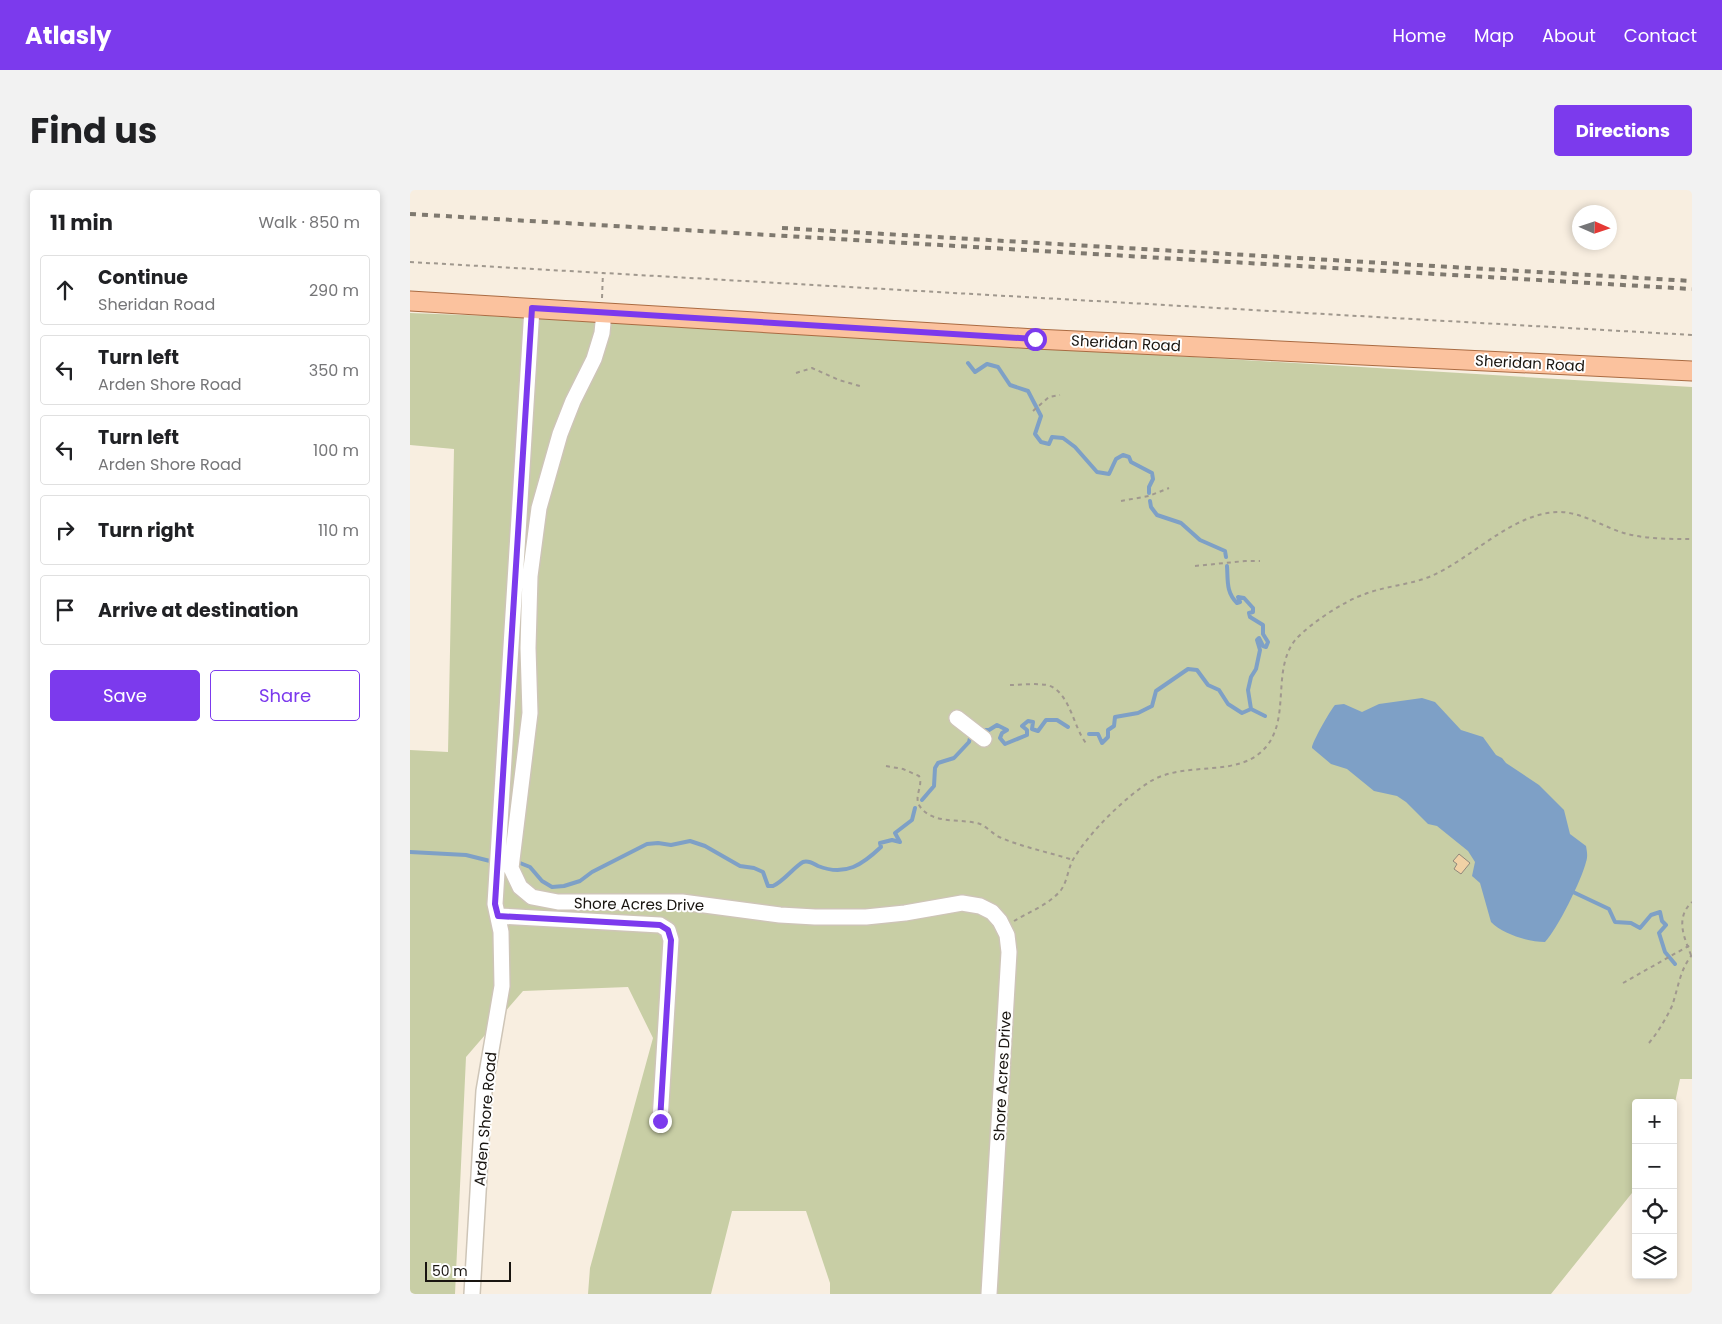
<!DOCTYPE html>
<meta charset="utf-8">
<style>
body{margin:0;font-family:Poppins,sans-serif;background:#f2f2f2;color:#202124}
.controls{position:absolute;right:15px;bottom:15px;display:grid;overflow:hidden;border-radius:5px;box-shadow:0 2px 8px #0003}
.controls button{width:45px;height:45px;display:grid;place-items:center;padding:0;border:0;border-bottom:1px solid #e0e0e0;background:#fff;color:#202124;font:25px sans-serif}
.compass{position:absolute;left:1162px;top:15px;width:45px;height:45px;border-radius:50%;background:#fff;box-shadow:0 2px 8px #0003;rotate:93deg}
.scale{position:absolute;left:15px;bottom:12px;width:86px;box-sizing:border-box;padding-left:5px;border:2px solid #191510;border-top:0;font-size:14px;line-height:18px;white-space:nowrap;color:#191510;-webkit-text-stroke:4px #fff;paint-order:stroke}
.stop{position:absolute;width:15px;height:15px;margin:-11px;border:4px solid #7c3aed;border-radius:50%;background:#fff}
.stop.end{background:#7c3aed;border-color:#fff;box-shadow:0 1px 5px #0008}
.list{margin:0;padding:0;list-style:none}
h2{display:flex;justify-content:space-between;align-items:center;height:65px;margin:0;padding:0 20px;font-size:21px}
h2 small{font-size:16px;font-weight:400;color:#757577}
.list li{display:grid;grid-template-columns:32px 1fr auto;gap:15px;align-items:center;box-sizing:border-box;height:70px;margin:0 10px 10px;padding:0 10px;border:1px solid #e0e0e0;border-radius:5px}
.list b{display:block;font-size:19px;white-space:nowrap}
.list p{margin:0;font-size:16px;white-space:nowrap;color:#757577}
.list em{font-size:16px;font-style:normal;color:#757577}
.actions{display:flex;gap:10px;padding:15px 20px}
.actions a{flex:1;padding:11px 0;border:1px solid #7c3aed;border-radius:5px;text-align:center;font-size:18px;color:#7c3aed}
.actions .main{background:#7c3aed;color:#fff}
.icon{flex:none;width:28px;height:28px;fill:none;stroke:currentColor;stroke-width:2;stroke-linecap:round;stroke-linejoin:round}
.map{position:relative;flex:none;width:1282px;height:1104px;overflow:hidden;border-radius:5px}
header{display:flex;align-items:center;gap:30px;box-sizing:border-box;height:70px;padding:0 25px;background:#7c3aed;color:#fff}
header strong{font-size:24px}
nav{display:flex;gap:28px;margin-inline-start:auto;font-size:18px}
.intro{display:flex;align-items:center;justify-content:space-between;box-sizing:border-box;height:120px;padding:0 30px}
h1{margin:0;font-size:35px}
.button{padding:12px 22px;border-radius:5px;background:#7c3aed;color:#fff;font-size:18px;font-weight:700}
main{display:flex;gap:30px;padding:0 30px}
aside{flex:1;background:#fff;border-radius:5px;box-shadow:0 2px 8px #0003}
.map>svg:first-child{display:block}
</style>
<header>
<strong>Atlasly</strong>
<nav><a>Home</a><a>Map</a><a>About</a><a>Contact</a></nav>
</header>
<div class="intro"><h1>Find us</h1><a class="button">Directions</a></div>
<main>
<aside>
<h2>11 min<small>Walk · 850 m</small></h2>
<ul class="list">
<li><svg class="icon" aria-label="ahead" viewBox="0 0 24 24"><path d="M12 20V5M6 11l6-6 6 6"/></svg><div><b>Continue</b><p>Sheridan Road</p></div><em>290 m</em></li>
<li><svg class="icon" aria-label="left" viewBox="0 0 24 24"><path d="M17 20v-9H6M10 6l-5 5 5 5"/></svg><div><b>Turn left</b><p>Arden Shore Road</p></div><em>350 m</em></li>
<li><svg class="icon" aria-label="left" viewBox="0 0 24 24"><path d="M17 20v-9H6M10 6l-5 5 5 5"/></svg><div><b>Turn left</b><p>Arden Shore Road</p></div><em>100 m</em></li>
<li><svg class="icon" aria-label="right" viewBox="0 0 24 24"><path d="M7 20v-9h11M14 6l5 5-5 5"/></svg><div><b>Turn right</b></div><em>110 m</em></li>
<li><svg class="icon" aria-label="arrive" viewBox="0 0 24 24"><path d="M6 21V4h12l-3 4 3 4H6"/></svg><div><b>Arrive at destination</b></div></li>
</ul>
<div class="actions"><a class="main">Save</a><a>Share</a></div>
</aside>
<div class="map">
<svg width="1282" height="1104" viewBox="0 0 1282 1104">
<rect width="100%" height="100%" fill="#f8eee0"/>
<path fill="#c8cea5" d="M0,123L135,128L1282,197V889H1270L1263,922V913H1226V998L1141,1104H420V1093L396,1021H322L301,1104H178L180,1078L243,848L218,797L113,801L56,867L45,1104H0V560L38,562L44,259L0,255Z"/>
<path fill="#7ea0c6" d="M1012,508L1025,512L1051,540L1073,547L1086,565L1092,568L1096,573L1129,595L1154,620L1160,644L1176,656C1177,662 1178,666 1176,672C1172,689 1147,740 1135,752C1118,752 1093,744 1081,732L1070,693L1062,686L1065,672L1058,661L1027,636L1018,634L996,612L987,606L964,601L937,579L921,574L902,558C901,554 921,519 925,515L934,514L952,522L969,514Z"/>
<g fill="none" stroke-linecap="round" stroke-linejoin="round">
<path stroke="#7ea0c6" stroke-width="4" d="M558,173L565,182L577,174L588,177L600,195L618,201L631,226L625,244L631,252L639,254L642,247L653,248L665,257L687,282L699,284L706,269L713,265L719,267L721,272L742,283L743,289L739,297V303
M740,311L741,317L747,325L771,333L790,350L815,361L816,367
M817,376C818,391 816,402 827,413L830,412L828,407L834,408L843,418V422L839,423L840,427L853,435V444L858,452L856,457L853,456L849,448L847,450L850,460L846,479L841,487L838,500L841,519
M841,519L855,526
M572,540H579L587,535L597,540L592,543L590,548L595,554L617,545V540L612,536L618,531L623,532L622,539L628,541L636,530H647L658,537
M679,544H688L692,553L698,547V540L704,536L705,527L728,523L742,516L746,501L778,479L787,480L798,495L809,500L818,514L832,523L841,519
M512,610L524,596L525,578L528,573L544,568L559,552L561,544
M0,662L56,665L84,672
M110,673L120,677L132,691L142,697L154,696L170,691L182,682L237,654L248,653L261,655L280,651L295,656L330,676L344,678L353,682L358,696H363C374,691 384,677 393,672C399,670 404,674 408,676C436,687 453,674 471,657L470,653L482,650L490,652L485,643L502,630L505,618
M1163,702L1199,719L1205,732L1221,733L1230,738L1241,725L1250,722L1252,731L1256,735L1249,743L1255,762L1265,774"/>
</g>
<path fill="#f1d1a5" stroke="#91887b" d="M1049,664L1060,673L1051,684L1044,679L1047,674L1043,671Z"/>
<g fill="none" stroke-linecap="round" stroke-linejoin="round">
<defs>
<path id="minor" d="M194,122L192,143L184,169L163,211L150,244L129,318L120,386L118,458L120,523L101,678L110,697L122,707L148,712H272L370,725L405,727H456L495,723L552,713L570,716L582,722L590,731L597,745L599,762L579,1104
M547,528L574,549
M89,726L250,735L258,740L261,750L250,931
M62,1104L74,901L92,796L91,742L85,714L122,118"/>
<path id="major" d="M0,111L625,149L1282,181"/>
</defs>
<use href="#minor" stroke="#cec5b7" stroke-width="18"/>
<use href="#major" stroke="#aa6b42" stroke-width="21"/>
<path stroke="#a0988e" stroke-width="2" stroke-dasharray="4 4" stroke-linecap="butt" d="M0,72L1282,145
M192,108L193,82
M386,183L402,178L429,190L453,197
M623,221L639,207L650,205
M711,311L739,306L759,298
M785,376L835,371H850
M600,495C612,495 625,493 637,495C660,501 663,537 676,553
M476,576L493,579L509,586C514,597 502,607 511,618C525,635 552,628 570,634C577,637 582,643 589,647C612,657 638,662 663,670
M604,731C619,722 640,714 651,700C658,690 658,677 664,668C680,642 715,607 741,591C777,570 829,589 856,557C881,527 861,479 886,449C901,433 934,411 955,404C976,396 998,395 1019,387C1061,370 1103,321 1151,322C1174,323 1195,338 1217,344C1238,349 1261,349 1282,349
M1281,765C1274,747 1265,728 1282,712
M1239,853C1248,842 1256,829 1262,816C1268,799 1270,779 1282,765"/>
<use href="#minor" stroke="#fff" stroke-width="15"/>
<use href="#major" stroke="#fbc29e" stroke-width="19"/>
<path stroke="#7f796f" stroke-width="4" stroke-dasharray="6 6" stroke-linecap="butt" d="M0,24L1282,99
M372,38L1282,91"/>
<path stroke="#a0988e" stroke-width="2" stroke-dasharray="4 4" stroke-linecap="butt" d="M1213,793L1282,754"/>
</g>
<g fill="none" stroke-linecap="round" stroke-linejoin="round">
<path stroke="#7c3aed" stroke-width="6" d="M250,931L261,750L258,740L250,735L88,726L85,714L122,118L625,149"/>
</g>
<g text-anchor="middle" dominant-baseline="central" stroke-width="4" stroke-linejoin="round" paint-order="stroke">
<g font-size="15" fill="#191510" stroke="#fff">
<text transform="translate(716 153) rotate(3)">Sheridan Road</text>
<text transform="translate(1120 173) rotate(3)">Sheridan Road</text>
<text transform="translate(229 714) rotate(1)">Shore Acres Drive</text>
<text transform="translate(592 886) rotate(-87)">Shore Acres Drive</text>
<text transform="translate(75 929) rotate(-85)">Arden Shore Road</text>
</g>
</g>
</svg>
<div class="controls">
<button>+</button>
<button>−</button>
<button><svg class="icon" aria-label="locate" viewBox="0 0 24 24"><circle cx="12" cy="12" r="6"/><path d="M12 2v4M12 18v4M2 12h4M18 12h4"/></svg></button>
<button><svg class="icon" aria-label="layers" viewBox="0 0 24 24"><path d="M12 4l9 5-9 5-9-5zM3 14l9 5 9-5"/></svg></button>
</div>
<svg class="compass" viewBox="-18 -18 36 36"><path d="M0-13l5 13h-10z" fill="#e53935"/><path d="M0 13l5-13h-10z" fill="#757577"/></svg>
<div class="scale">50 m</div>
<div class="stop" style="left:625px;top:149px"></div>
<div class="stop end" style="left:250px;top:931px"></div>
</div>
</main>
